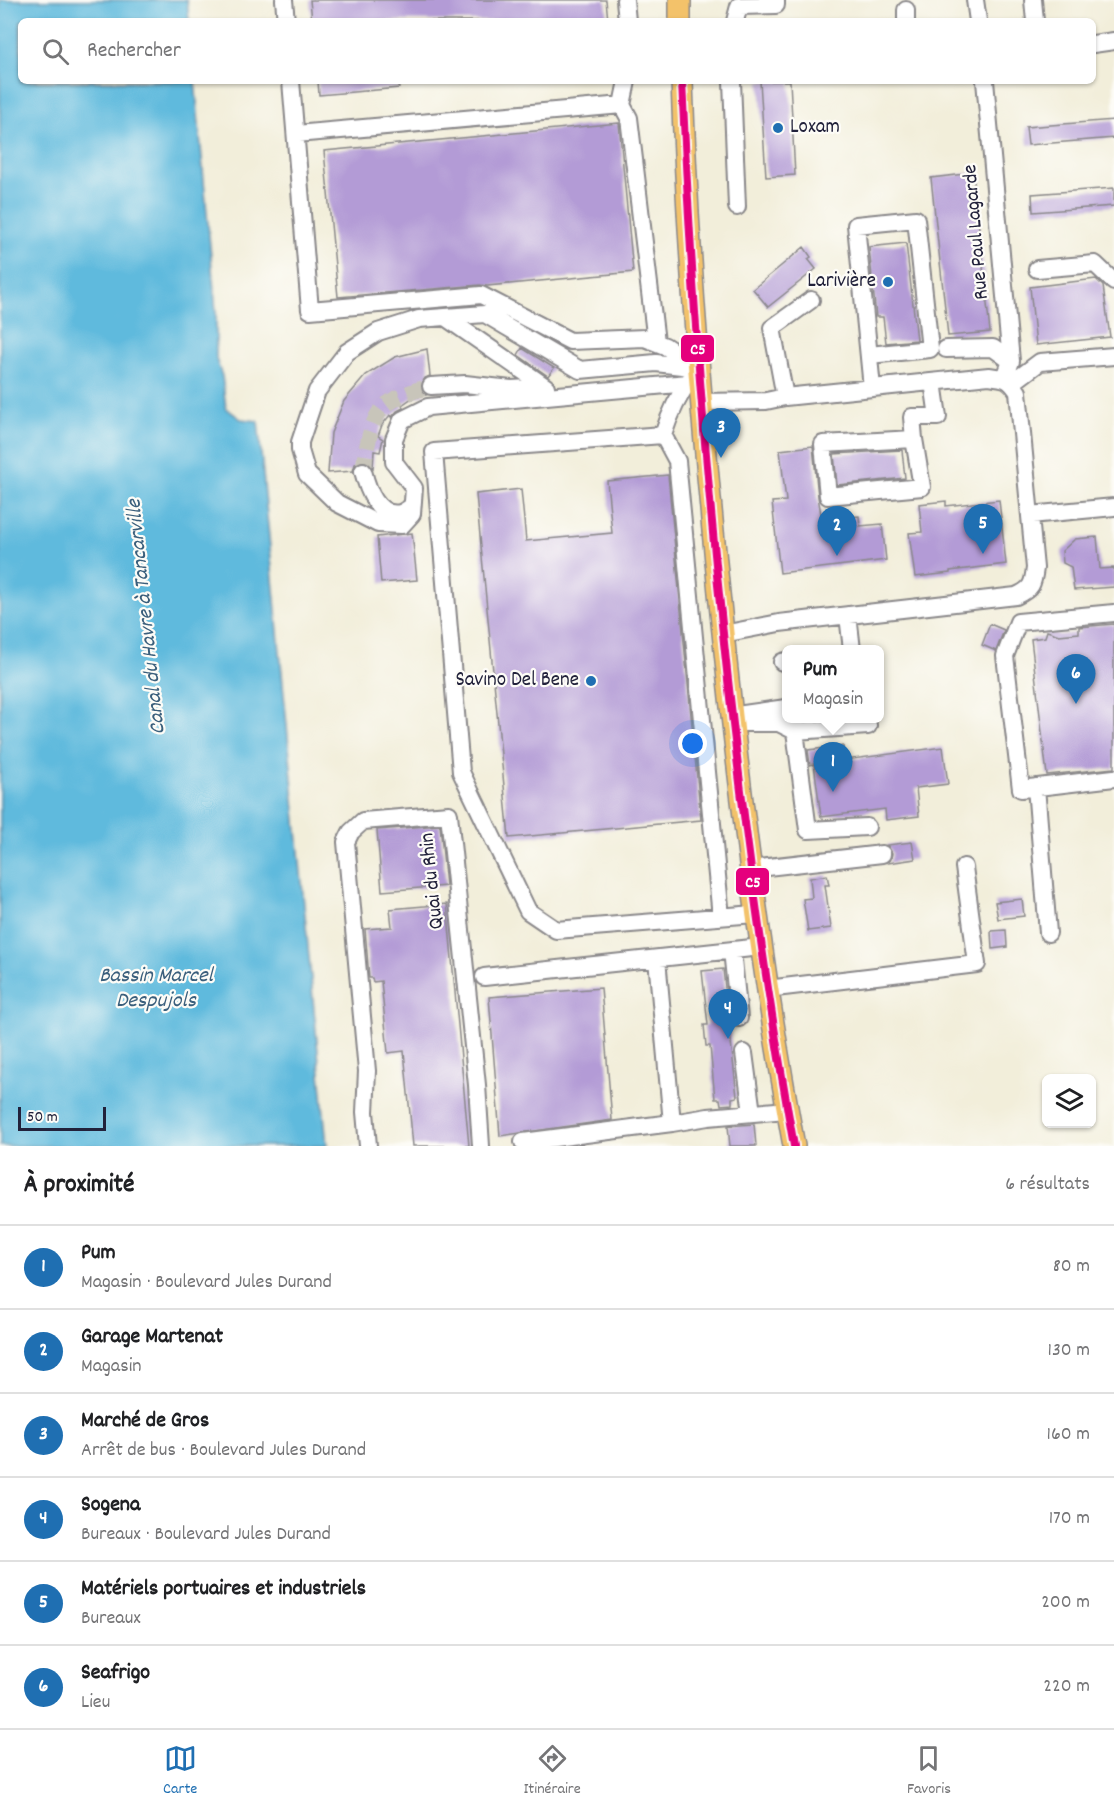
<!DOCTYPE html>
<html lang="fr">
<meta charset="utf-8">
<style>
body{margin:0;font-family:Dekko,sans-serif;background:#f2f2f2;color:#202124}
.controls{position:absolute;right:18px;bottom:18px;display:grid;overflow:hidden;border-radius:9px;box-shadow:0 2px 4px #0004}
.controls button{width:54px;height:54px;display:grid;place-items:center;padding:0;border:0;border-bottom:2px solid #e0e0e0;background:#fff;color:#202124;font:30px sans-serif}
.scale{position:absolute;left:18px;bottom:15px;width:88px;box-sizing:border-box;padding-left:6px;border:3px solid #22223b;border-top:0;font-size:16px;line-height:21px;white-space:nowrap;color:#22223b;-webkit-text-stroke:4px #fdfcf7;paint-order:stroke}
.you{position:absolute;left:693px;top:744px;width:21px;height:21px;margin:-15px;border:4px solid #fff;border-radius:50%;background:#1a73e8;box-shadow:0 0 0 9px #1a73e833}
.badge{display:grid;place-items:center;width:39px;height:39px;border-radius:50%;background:#1f6fb2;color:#fff;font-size:20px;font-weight:700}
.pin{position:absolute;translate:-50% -50px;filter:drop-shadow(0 2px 3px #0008)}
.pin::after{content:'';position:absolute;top:32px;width:21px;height:18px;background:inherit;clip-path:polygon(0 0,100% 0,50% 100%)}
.popup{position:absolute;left:782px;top:645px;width:102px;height:78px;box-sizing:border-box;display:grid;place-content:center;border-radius:9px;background:#fff;filter:drop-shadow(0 2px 4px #0005);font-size:20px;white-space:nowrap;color:#757577}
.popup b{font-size:22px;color:#202124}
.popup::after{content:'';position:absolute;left:50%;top:100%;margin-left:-12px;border:12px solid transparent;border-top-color:#fff}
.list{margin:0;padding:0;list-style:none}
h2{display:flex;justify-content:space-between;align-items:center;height:78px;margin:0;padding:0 24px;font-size:26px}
h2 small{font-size:20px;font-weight:400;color:#757577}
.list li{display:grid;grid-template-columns:39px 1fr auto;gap:18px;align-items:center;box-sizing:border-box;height:84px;padding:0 24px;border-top:2px solid #e0e0e0}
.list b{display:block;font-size:22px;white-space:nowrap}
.list p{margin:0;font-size:20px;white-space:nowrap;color:#757577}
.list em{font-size:20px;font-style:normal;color:#757577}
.icon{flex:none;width:33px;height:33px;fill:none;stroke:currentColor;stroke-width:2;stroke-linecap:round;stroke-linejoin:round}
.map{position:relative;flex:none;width:1114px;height:1146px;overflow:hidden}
.search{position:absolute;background:#fff;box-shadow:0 2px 4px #0004;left:18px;right:18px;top:18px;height:66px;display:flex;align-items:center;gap:15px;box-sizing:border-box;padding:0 21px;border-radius:9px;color:#757577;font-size:22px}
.sheet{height:582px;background:#fff}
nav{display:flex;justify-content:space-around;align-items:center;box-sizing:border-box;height:84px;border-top:2px solid #e0e0e0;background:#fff;font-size:16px;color:#757577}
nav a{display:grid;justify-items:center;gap:3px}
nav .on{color:#1f6fb2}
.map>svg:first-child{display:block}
</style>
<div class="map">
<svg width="1114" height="1146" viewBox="0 0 1114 1146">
<rect width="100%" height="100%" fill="#fdfcf7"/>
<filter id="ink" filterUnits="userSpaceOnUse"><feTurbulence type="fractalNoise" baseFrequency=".0167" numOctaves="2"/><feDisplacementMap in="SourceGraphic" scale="12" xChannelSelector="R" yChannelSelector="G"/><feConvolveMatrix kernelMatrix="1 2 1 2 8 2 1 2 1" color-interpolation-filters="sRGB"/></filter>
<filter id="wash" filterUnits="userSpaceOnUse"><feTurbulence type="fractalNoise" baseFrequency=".008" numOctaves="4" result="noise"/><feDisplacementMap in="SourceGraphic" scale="24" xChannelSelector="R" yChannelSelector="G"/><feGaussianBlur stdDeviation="1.35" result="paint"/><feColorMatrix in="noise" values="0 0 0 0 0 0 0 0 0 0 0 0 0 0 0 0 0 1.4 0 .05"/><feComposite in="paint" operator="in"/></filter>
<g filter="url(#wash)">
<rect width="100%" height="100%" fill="#f2eeda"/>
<path fill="#5fbadd" stroke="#406e8c" stroke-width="1.5" d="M0,0H187L189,21H21V81H195L216,312V359L222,376L226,408L241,419L258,421L327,1146H0Z"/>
<g id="blocks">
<path fill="#b39bd6" d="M310,0H606L608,21H312Z
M318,81H398L399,88L319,95Z
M760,81H790L795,175L766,177Z
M1114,120V138L1028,145L1026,127Z
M619,123L633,272L487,286L480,285L338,297L324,151Z
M973,173L990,332L948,336L931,178Z
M1114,188V206L1033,212L1032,194Z
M906,243L917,340L886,343L883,317H876L869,247Z
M804,247L811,257L808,259L816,269L768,307L753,289Z
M1096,279L1103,286L1110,337L1036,345L1030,287Z
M522,348L554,368L548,376L518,355Z
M427,349L430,376L425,378L421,386L422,391L426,395L412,398L402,405L403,408L397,411L392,417L390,415L382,425L378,436L383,439L380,452L374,451L373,468L366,461H361L355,464L353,471L328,473L331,433L344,401L366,375L395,357Z
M813,446L818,497L822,520L859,516L860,526L882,524L886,560L780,573L772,502L786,501L780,450Z
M902,450L905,478L837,485L834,454Z
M668,475L701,820L509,838L476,494L521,489L526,541L612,533L607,481Z
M999,500L1006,564L950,571V573L915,577L909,533L922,532L919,504L946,501V506Z
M412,533L417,580L381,583L377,537Z
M1097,537L1100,569L1114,568V587L1074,590L1071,567L1063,563L1062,551L1075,539Z
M990,624L1004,630L996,651L982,645Z
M1114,624V768L1047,775L1031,639L1045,637L1047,631L1059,635L1079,633V627Z
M843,746L845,760L943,747L948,784L916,788L919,816L886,820L885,809L821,817L814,764L810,765L808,750Z
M440,825L446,886L382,891L377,830Z
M912,842L915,859L888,863L891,859L892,853L887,845Z
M827,875L829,885H825L831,928L808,931L803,899L812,898L810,878Z
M1022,899L1024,916L998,919L995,902Z
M447,904L469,1146H413L404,1051L388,1053L381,981L373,982L372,978H369L365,929L392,927L390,909Z
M1006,930L1007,947L992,949L991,931Z
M723,969L737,1097L732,1098V1104L721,1105L720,1099H715L710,1046H706L704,1025H708L702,971Z
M601,988L612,1120L500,1136L489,997Z
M754,1124L756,1146H730L728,1126Z"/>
</g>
</g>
<g filter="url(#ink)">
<use href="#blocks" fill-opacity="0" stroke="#8a888a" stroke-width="1.5"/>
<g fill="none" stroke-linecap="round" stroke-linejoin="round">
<path stroke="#c8c5ba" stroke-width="16" stroke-dasharray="16 8" stroke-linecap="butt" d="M363,471C366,452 369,427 380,411C388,399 418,389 431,386"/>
<defs>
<path id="minor" d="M284,0L286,21
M625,0L627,21
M975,0L978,21
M1033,0L1035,21
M906,10V21
M735,21L739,6L776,5V0
M1093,44L1114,41
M291,81L310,310L481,295L570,341L645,338L665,346L695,366
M732,81L737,207
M985,81L1011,361L1005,378
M622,105L629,118L656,342
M296,134L622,105L627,81
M1037,269L1095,264L1114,282
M445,317L546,387
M946,349L993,348L1011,361
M869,355L930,349L916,219L856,225L872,388
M691,378C678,396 670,413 663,435L434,452L461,772L528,911L556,930L755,914
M688,383L428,407L402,420L394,439V462L414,488L412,514L402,525L378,524L337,503L307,474L300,450V442L317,391L347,352L378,332L419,319L485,314L580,370L656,363L699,368
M1012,383L1040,362L1114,356
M431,386L465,384L511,389L531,388
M785,397L772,328L811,300
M701,402L766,401L785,397L989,376C1005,378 1009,378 1018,392L1035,568C1033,584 1032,589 1016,596L779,623L723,634
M663,435L677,461L721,917
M914,439L922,487L828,496L823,444L914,439L912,417H938L933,382
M363,471C367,487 377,518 400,513C404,512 409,508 412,506
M1030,515L1114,507
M1114,613L1018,622L1005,656L1021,789L1114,778
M848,615L852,650
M782,662L786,661
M737,715L786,708
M733,723H779L795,731L868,726L867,718
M795,731L808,830L867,827
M1036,787L1048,933
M750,869L882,854
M732,950L739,1018
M657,959L672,1123L708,1117L787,1110
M484,977L761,947
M767,989L977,964L964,867
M744,1053L752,1113
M523,1142L672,1123
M368,1146L365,1112L367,1071L346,842L351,832L363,821L449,814L477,1085L481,1146"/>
<path id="major" d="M680,0V21
M682,81C688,262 704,443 722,623C740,798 762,973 794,1146"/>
</defs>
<use href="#minor" stroke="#8a888a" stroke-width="20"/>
<use href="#major" stroke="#8a888a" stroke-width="24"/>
<use href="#minor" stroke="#fff" stroke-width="16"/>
<use href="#major" stroke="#f3c26a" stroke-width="21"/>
<defs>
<path id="bus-1" d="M682,81C689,246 701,411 717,575C736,766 760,957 794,1146"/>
</defs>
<use href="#bus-1" stroke="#fdfcf7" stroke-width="12"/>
<use href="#bus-1" stroke="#e5007d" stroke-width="8"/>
</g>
</g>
<g fill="#1f6fb2" stroke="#fdfcf7" stroke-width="2">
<circle cx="778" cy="128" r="6"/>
<circle cx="888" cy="282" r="6"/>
<circle cx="591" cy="681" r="6"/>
</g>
<g text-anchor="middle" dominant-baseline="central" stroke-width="4.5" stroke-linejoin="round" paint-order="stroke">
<g font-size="21" fill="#22223b" stroke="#fdfcf7" text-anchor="end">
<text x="790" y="128" text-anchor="start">Loxam</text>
<text x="876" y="282">Larivière</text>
<text x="579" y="681">Savino Del Bene</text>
</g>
<g font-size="21" fill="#22223b" stroke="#fdfcf7">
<text transform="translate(977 232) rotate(-95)">Rue Paul Lagarde</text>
<text transform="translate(433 881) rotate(-96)">Quai du Rhin</text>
</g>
<g font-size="22" font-style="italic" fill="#3a5f7c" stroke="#fdfcf7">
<text transform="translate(147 617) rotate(-96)">Canal du Havre à Tancarville</text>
<text x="156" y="976">Bassin Marcel<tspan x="156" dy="25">Despujols</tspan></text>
</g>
</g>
<g stroke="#fdfcf7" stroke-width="2">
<rect x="680" y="334" width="35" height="29" rx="6" fill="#e5007d"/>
<rect x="735" y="867" width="35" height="29" rx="6" fill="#e5007d"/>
</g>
<g font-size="16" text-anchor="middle" font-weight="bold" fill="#fff">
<text x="698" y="354">C5</text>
<text x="753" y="887">C5</text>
</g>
</svg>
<div class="controls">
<button><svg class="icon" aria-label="layers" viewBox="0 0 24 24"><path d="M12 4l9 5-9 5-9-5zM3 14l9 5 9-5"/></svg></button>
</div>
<div class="scale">50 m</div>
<div class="you"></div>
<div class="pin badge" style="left:833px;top:792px">1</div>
<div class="popup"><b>Pum</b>Magasin</div>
<div class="pin badge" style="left:837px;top:556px">2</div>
<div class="pin badge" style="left:721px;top:458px">3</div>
<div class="pin badge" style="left:728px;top:1039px">4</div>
<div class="pin badge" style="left:983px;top:554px">5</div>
<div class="pin badge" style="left:1076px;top:704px">6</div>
<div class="search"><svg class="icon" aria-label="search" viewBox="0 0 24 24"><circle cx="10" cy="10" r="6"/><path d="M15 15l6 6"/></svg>Rechercher</div>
</div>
<section class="sheet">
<h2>À proximité<small>6 résultats</small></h2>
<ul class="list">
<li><span class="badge">1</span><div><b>Pum</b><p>Magasin · Boulevard Jules Durand</p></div><em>80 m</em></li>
<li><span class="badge">2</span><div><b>Garage Martenat</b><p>Magasin</p></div><em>130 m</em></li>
<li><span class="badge">3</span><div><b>Marché de Gros</b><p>Arrêt de bus · Boulevard Jules Durand</p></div><em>160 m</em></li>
<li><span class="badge">4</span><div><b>Sogena</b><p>Bureaux · Boulevard Jules Durand</p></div><em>170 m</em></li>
<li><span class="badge">5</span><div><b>Matériels portuaires et industriels</b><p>Bureaux</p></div><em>200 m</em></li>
<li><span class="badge">6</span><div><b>Seafrigo</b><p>Lieu</p></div><em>220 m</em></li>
</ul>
</section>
<nav>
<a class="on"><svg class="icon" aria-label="map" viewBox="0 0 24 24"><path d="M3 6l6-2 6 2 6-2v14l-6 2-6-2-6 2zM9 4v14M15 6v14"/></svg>Carte</a>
<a><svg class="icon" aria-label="directions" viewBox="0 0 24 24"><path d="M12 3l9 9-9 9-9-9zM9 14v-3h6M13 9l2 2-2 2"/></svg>Itinéraire</a>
<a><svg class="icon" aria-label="saved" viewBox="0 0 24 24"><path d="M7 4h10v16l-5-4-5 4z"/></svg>Favoris</a>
</nav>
